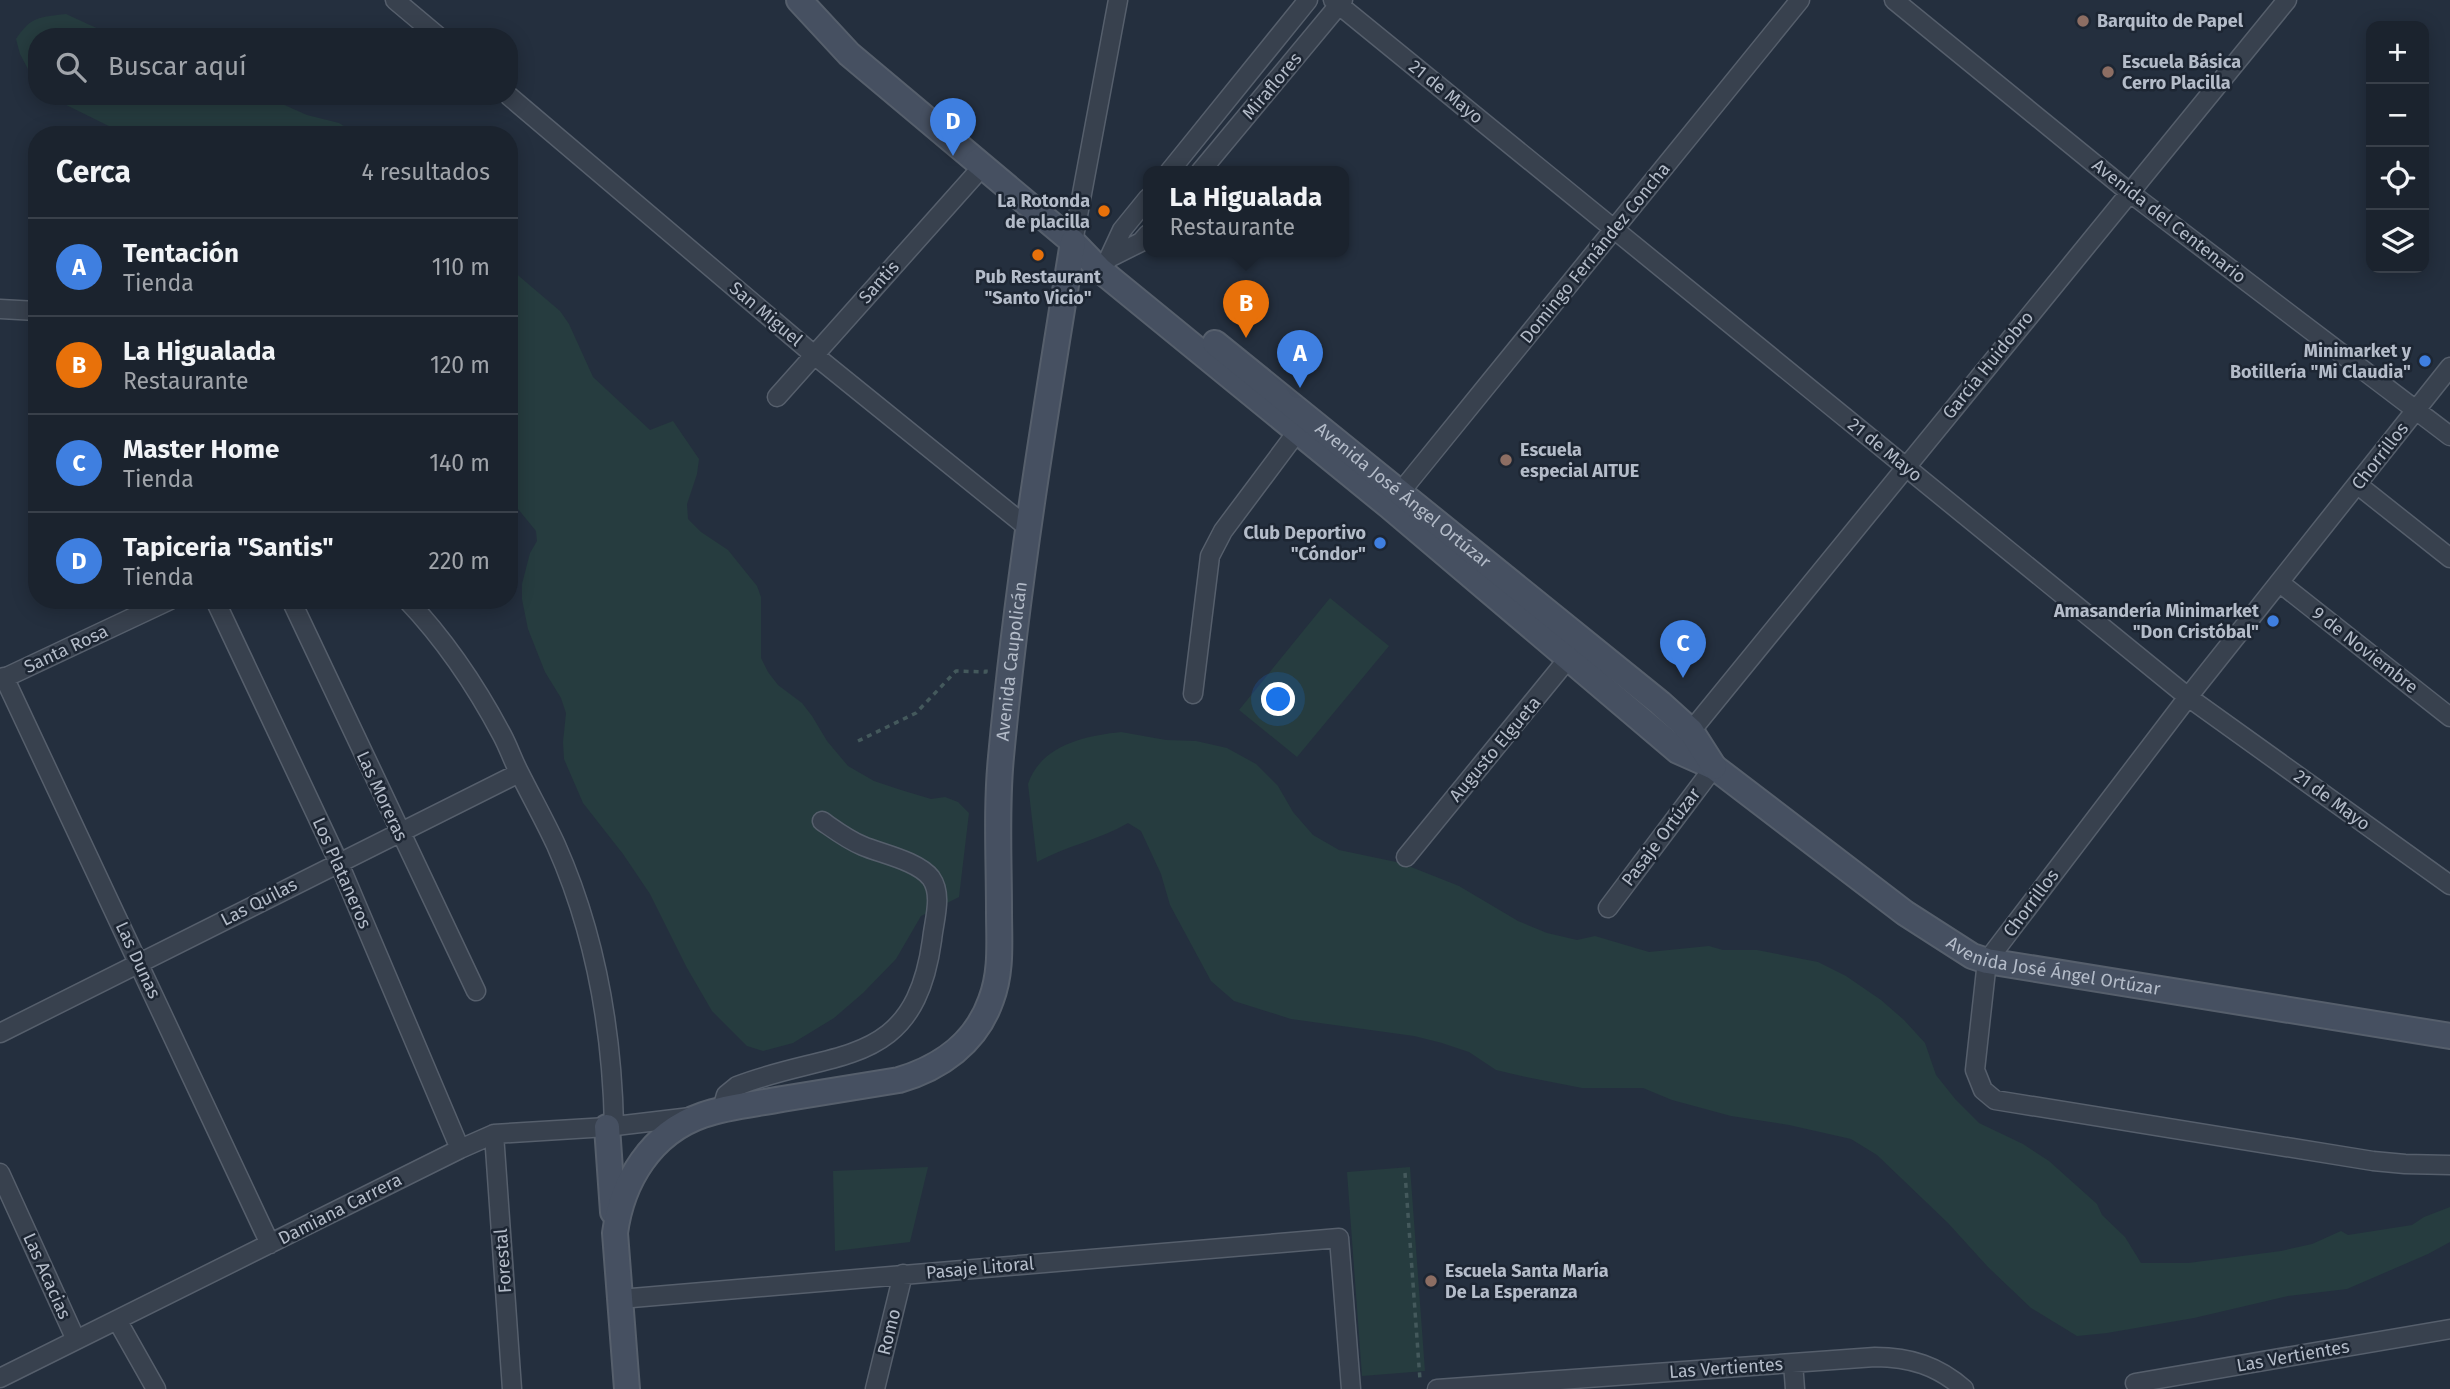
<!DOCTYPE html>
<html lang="es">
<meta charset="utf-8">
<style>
body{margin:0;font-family:"Fira Sans",sans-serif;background:#282f3a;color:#f1f3f6}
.controls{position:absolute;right:21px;top:21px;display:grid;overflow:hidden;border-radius:14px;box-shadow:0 4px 18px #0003}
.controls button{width:63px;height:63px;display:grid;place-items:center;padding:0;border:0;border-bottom:2px solid #39404a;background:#1b232e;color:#f1f3f6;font:35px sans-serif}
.you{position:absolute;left:1279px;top:700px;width:24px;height:24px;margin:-18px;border:5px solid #fff;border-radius:50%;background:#1a73e8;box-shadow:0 0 0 10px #1a73e833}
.badge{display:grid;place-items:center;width:46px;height:46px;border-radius:50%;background:#ea580c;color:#fff;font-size:23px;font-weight:700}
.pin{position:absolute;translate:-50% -58px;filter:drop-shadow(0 2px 4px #0008)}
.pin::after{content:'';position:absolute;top:37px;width:24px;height:21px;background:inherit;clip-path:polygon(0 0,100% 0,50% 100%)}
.popup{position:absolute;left:1143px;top:166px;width:206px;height:91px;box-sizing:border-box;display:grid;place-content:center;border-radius:14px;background:#1b232e;filter:drop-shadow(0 2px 5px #0005);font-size:23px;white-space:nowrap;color:#a0a4aa}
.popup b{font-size:26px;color:#f1f3f6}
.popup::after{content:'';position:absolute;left:50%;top:100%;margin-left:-14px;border:14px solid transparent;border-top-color:#1b232e}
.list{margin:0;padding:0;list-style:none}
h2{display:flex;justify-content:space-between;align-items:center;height:91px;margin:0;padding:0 28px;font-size:30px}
h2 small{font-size:23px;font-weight:400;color:#a0a4aa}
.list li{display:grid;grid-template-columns:46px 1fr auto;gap:21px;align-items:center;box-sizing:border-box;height:98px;padding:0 28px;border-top:2px solid #39404a}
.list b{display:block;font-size:26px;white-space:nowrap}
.list p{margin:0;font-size:23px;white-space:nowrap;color:#a0a4aa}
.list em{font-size:23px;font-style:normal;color:#a0a4aa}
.icon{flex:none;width:38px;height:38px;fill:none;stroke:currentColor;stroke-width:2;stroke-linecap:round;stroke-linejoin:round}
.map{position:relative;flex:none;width:2450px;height:1389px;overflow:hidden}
.search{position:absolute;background:#1b232e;box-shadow:0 4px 18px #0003;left:28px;top:28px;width:490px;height:77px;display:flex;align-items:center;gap:18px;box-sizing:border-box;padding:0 24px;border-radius:28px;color:#a0a4aa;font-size:26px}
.panel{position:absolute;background:#1b232e;box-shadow:0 4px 18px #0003;left:28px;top:126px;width:490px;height:483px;border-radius:28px}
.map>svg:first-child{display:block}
</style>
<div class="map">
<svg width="2450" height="1389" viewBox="0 0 2450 1389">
<rect width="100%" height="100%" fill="#242f3e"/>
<path fill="#263c3f" d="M66,14L116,37H37V86L20,54L16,39C31,16 41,17 66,14Z
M48,96H264L307,115L339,123L347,128H362L375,135H127Z
M509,265L513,271L560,311L569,324L593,377L650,430L673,421L699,459L697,474L687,504L688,519L701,532L728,550L757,586L761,597V658L768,672L778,685L802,703L812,716L827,741L848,766L874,781L901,790L931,799L945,797L958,802L969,813L959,897L921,916L896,959L863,993L834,1018L793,1043L763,1051L747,1046L712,1011L687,968L650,894L623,854L583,803L564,759L563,742L566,713L561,698L545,672L528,629L522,599V584L530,553L537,541L536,531L509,498Z
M1330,598L1389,646L1297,757L1239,710Z
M1121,732L1166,740L1196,741L1227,748L1256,764L1278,786L1293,812L1313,835L1339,850L1401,863L1459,886L1518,921L1547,933L1577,940L1595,936L1649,952L1709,946L1723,950H1757L1818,962L1846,976L1881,1000L1904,1020L1925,1043L1936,1075L1956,1100L1979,1123L2023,1144L2049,1161L2097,1204L2102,1215L2125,1237L2141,1263H2188L2281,1251L2312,1244L2341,1231L2348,1235L2412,1225L2424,1217L2450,1207V1242L2428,1254L2347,1289L2288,1296L2194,1318L2107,1333L2077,1336L2031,1308L1988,1267L1948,1223L1877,1155L1851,1139L1789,1125L1731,1116L1672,1100L1643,1088H1582L1526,1077L1496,1070L1469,1052L1442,1043L1414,1036L1291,1019L1234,1001L1211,981L1170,905L1161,874L1141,831L1128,823C1099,840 1066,846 1037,862L1028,784C1041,745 1085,736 1121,732Z
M928,1167L910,1242L835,1251L833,1171Z
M1410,1167L1425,1371L1362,1376L1347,1172Z"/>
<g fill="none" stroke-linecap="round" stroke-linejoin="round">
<defs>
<path id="street" d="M395,0L439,37
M1333,0L2188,697L2450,885
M1894,0L2129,192L2450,436
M509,96L813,354L1027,527
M1169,172L1308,0
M1200,172L1343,0
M1073,242L1118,0
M1109,258L1141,242L1148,234
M1100,270L1109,258L1122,230L1148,198
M0,309L37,311
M2450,367L2188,697L1987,961L1975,1070L1983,1090L1995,1100L2373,1161L2405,1164L2450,1165
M777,397L982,167
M2358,485L2450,558
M1394,500L1800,0
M2280,583L2450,717
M215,600L338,861L460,1149
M291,600L476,991
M407,600C446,641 476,686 502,735C509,748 513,761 520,774C532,798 545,821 556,845C596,935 612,1029 614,1126
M4,677L270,1244
M0,680L170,600
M1193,694L1210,556L1223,531L1303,424
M1691,731L2287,0
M1406,857L1576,649
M1608,908L1714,767
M0,1033L519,773
M722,1109L726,1095L737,1086C835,1048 914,1071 932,940C934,920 943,895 931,878C918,861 882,854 863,846C848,840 835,830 822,821
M494,1134L512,1389
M0,1173L76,1340
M620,1299L1339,1238L1351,1389
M117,1320L156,1389
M1793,1363L1795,1389
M0,1378L460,1149L494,1134L607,1127L691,1117
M2135,1383L2450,1329
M875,1389L903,1274
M1437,1389L1875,1357C1910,1357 1938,1366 1964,1389"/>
<g id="secondary">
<path id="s1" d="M799,0L849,54L1073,242L1100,270L1389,506L1678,751L1714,767L1905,913L1972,956L1987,961L2450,1036"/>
<path id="s2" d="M1215,343L1660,703L1691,731L1714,767"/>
<path d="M607,1127L613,1212"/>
<path id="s3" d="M627,1389L615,1233C622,1181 651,1133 703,1115C728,1106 756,1104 782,1099C821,1093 860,1086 899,1080C940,1068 976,1043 991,1000C1002,971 999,942 999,911C999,860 996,808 1001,757C1017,584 1045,414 1073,242"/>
</g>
</defs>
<use href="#street" stroke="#565f6c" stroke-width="21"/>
<use href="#secondary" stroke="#565f6c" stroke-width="28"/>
<path stroke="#44595c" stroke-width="3.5" stroke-dasharray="5 5" stroke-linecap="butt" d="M858,741L916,713L956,671L986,672V668
M1405,1173L1420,1380"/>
<use href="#street" stroke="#38414e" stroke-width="18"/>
<use href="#secondary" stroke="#465061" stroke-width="24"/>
</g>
<g fill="#8d6e63" stroke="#1d2633" stroke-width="2.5">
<circle cx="2083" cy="21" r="7"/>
<circle cx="2108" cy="72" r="7"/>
<circle cx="1506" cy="460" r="7"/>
<circle cx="1431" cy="1281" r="7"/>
</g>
<g fill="#e8710a" stroke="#1d2633" stroke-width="2.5">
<circle cx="1104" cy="211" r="7"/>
<circle cx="1038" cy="255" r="7"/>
</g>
<g fill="#3f7fe0" stroke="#1d2633" stroke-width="2.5">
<circle cx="2425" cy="361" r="7"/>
<circle cx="1380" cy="543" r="7"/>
<circle cx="2273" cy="621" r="7"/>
</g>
<g text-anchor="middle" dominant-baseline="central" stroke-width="5" stroke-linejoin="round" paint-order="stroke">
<g font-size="18" font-weight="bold" fill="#b4bcc9" stroke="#1d2633" text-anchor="start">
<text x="2097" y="21">Barquito de Papel</text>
<text x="2122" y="62">Escuela Básica<tspan x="2122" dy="21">Cerro Placilla</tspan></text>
<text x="1090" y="201" text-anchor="end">La Rotonda<tspan x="1090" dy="21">de placilla</tspan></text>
<text x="1038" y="277" text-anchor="middle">Pub Restaurant<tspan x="1038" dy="21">"Santo Vicio"</tspan></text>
<text x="2411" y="351" text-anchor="end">Minimarket y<tspan x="2411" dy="21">Botillería "Mi Claudia"</tspan></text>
<text x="1520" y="450">Escuela<tspan x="1520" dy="21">especial AITUE</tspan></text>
<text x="1366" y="533" text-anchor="end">Club Deportivo<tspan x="1366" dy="21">"Cóndor"</tspan></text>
<text x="2259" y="611" text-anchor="end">Amasandería Minimarket<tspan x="2259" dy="21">"Don Cristóbal"</tspan></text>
<text x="1445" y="1271">Escuela Santa María<tspan x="1445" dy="21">De La Esperanza</tspan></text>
</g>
<g font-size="18" fill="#b4bcc9" stroke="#1d2633">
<text transform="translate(1272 86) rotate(-50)">Miraflores</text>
<text transform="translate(1446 92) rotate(39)">21 de Mayo</text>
<text transform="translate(2169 221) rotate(38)">Avenida del Centenario</text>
<text transform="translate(1595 253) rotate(-51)">Domingo Fernández Concha</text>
<text transform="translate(879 282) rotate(-48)">Santis</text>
<text transform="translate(766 314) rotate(40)">San Miguel</text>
<text transform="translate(1988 365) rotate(-51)">García Huidobro</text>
<text transform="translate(1885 450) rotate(39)">21 de Mayo</text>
<text transform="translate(2380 456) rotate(-52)">Chorrillos</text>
<text stroke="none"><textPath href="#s2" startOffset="242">Avenida José Ángel Ortúzar</textPath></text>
<text transform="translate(66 649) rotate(-25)">Santa Rosa</text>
<text transform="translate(2365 650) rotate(38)">9 de Noviembre</text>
<text stroke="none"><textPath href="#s3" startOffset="978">Avenida Caupolicán</textPath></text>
<text transform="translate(1495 749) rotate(-50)">Augusto Elgueta</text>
<text transform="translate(382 796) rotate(65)">Las Moreras</text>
<text transform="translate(2332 800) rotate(36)">21 de Mayo</text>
<text transform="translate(1661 837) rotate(-53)">Pasaje Ortúzar</text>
<text transform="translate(342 873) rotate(66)">Los Plataneros</text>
<text transform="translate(259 902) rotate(-27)">Las Quilas</text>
<text transform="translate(2031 903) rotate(-53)">Chorrillos</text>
<text transform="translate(138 960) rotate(65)">Las Dunas</text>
<text stroke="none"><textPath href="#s1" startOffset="1598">Avenida José Ángel Ortúzar</textPath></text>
<text transform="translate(340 1209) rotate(-27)">Damiana Carrera</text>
<text transform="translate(503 1261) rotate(-94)">Forestal</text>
<text transform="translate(980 1268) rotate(-5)">Pasaje Litoral</text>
<text transform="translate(47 1276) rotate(66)">Las Acacias</text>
<text transform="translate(889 1332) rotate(-76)">Romo</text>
<text transform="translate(2293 1356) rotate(-10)">Las Vertientes</text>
<text transform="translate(1726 1368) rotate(-4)">Las Vertientes</text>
</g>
</g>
</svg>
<div class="controls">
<button>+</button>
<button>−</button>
<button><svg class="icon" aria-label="locate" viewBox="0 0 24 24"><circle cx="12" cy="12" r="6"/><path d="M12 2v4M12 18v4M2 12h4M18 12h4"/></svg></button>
<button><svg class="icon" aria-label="layers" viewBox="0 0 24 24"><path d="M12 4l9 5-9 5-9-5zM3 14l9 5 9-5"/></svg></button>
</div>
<div class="you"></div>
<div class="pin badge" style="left:1300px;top:388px;background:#3f7fe0">A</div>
<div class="pin badge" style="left:1246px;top:338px;background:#e8710a">B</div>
<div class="popup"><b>La Higualada</b>Restaurante</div>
<div class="pin badge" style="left:1683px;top:678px;background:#3f7fe0">C</div>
<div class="pin badge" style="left:953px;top:156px;background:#3f7fe0">D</div>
<div class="search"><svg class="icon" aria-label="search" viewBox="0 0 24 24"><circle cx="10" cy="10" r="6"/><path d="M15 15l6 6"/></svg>Buscar aquí</div>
<section class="panel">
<h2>Cerca<small>4 resultados</small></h2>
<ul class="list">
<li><span class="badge" style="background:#3f7fe0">A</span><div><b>Tentación</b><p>Tienda</p></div><em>110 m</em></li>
<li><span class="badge" style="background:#e8710a">B</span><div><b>La Higualada</b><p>Restaurante</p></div><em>120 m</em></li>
<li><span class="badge" style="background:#3f7fe0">C</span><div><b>Master Home</b><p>Tienda</p></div><em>140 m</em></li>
<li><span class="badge" style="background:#3f7fe0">D</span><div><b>Tapiceria &quot;Santis&quot;</b><p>Tienda</p></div><em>220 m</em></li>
</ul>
</section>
</div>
